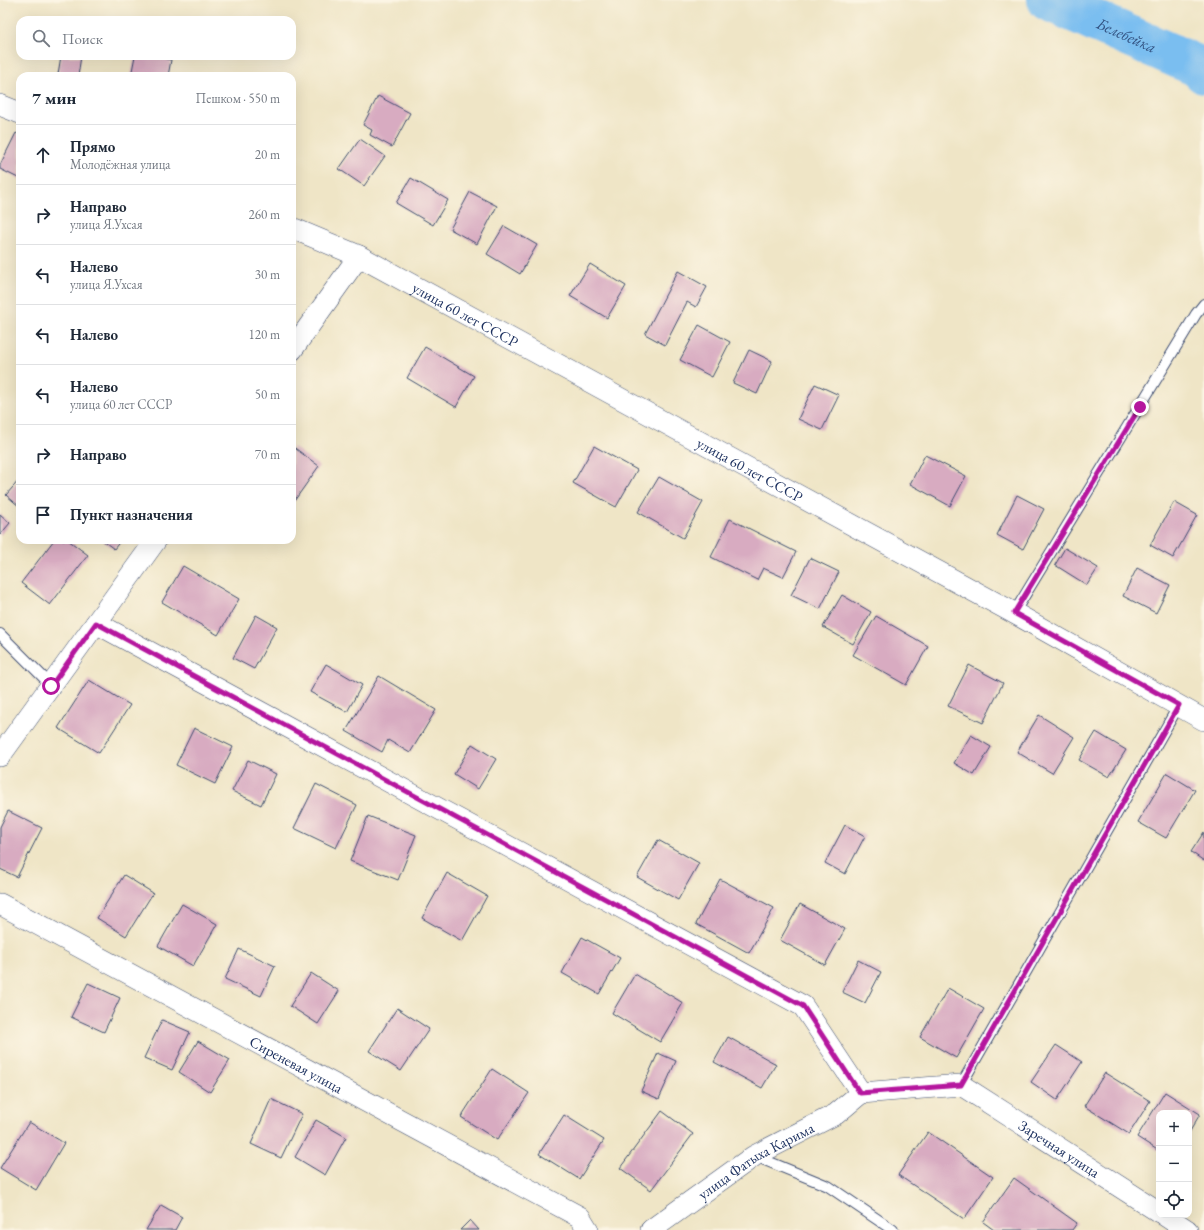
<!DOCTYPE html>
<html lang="ru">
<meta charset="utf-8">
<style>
body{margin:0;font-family:"EB Garamond",serif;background:#f2f2f3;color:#1f2937}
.controls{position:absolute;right:12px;bottom:12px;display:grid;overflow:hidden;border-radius:8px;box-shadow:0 4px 16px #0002}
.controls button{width:36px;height:36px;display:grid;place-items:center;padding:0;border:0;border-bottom:1px solid #e0e1e3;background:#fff;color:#1f2937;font:20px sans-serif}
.stop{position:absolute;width:12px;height:12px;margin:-9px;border:3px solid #b5179e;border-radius:50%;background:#fff}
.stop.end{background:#b5179e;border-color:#fff;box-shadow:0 1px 4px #0008}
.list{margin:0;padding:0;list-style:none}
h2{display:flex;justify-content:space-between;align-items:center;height:52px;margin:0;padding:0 16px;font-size:17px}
h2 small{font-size:13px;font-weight:400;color:#747a83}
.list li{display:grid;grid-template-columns:26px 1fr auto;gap:12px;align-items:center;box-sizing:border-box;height:60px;padding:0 16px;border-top:1px solid #e0e1e3}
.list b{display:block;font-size:15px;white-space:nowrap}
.list p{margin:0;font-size:13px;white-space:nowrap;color:#747a83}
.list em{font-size:13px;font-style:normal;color:#747a83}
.icon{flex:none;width:22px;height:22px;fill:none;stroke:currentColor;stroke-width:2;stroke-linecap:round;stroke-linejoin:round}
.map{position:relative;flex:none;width:1204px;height:1230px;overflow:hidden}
.search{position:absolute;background:#fff;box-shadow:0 4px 16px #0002;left:16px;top:16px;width:280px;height:44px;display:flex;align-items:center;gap:10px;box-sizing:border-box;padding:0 14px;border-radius:12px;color:#747a83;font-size:15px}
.panel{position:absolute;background:#fff;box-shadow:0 4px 16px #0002;left:16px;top:72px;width:280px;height:472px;border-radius:12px}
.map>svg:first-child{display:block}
</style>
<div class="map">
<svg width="1204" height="1230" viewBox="0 0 1204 1230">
<rect width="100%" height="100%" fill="#fcf5e5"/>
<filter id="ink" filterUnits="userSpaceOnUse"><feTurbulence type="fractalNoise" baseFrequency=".025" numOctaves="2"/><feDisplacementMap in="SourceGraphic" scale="8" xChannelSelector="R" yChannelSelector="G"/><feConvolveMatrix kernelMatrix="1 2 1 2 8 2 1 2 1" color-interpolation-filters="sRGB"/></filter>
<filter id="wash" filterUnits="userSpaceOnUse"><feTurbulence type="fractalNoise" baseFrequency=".012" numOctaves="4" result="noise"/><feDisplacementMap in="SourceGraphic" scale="16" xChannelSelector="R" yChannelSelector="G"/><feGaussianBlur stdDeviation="0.9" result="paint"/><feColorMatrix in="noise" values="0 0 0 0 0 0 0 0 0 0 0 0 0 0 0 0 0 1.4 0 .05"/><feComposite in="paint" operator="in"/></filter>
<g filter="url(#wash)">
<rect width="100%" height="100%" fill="#efe5c6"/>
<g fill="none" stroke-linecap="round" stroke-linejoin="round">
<path stroke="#7abef0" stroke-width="42" id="s1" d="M1048,0L1197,66L1204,73"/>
</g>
<g id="blocks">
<path fill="#d8abc1" d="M61,56H81L78,76L58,74Z
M135,56H154L171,60L168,76H131Z
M378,96L410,113L392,147L370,135L372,130L363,125Z
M16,133L20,135V179L0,169V165Z
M360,139L385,156L364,186L339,169Z
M411,178L448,200L433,225L396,203Z
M470,192L497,206L477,244L450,229Z
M504,226L537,245L520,274L487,254Z
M590,264L626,286L607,318L570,296Z
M678,271L707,287L696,307L687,302L665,345L645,334Z
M699,325L730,342L712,377L680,360Z
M425,347L474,376L456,407L407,378Z
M749,350L772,361L757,394L733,383Z
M815,384L839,395L822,430L798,419Z
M292,446L319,466L292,504Z
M594,446L637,470L616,507L573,483Z
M925,455L966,476L950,506L910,484Z
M659,477L703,502L683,538L638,512Z
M20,479V507L6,495Z
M1017,495L1044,509L1023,549L997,535Z
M1174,502L1197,515L1173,558L1150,545Z
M0,514L10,523L0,535Z
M730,519L796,552L783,577L763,568L757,580L711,557Z
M54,540H68L88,555L50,605L21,583Z
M102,540H121L114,549Z
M1065,548L1098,568L1087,585L1055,565Z
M810,558L839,572L820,609L791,595Z
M183,566L239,599L218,635L162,602Z
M1137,568L1170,585L1156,613L1123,596Z
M842,595L871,612L853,644L823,627Z
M256,615L277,627L254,669L233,658Z
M876,616L928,646L906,685L853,655Z
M326,664L362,685L347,712L310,692Z
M969,665L1003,683L983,723L948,706Z
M379,676L436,710L410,753L388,740L382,752L346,731Z
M89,680L130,705L99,753L58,728Z
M1039,715L1074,737L1052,773L1017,752Z
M194,728L233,747L215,784L176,765Z
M1096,732L1126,750L1109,777L1079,760Z
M971,735L991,747L974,775L954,763Z
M472,744L496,759L478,789L454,774Z
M248,760L276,774L261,805L232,791Z
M1167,773L1195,790L1166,838L1138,822Z
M316,784L357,805L336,848L294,828Z
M8,811L42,828L17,877L0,869V827Z
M368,816L416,835L398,880L350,861Z
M845,825L865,836L845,874L825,863Z
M1204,832V861L1191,852Z
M658,840L699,863L678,900L637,877Z
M447,873L487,896L462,941L422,918Z
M124,875L153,893L126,936L97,918Z
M720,879L774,908L749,953L696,924Z
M182,904L217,924L193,966L158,946Z
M800,904L845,929L825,965L780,940Z
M582,937L620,958L599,994L562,973Z
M239,949L275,966L261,996L225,979Z
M858,960L881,972L865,1003L842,992Z
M311,973L339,991L318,1024L290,1006Z
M635,974L683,1003L660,1042L612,1013Z
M88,983L120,998L104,1032L71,1017Z
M948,988L984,1009L956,1058L920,1037Z
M397,1008L429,1029L401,1071L369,1051Z
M162,1020L190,1032L172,1070L144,1058Z
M728,1037L776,1064L762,1088L714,1062Z
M198,1041L230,1060L210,1092L179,1072Z
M1056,1045L1082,1062L1057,1100L1031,1082Z
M658,1053L676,1061L659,1099L641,1091Z
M492,1069L529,1093L497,1140L461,1117Z
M1105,1073L1150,1101L1129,1134L1084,1106Z
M1165,1092L1200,1114L1189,1133V1113H1159V1151L1137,1137Z
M271,1099L302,1114L281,1158L251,1144Z
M662,1111L693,1134L651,1190L620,1168Z
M564,1115L604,1140L579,1179L539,1154Z
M316,1120L346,1137L325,1175L295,1157Z
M29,1122L64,1143L36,1190L0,1168Z
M928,1132L993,1177L964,1219L898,1175Z
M1014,1178L1077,1223L1072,1230H994L983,1222Z
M161,1205L182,1217L175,1230H146Z
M470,1220L479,1230H460Z"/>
</g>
</g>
<g filter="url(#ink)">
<use href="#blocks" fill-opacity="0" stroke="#3b4a6e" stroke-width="1"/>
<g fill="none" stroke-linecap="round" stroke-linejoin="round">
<defs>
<path id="lane" d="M1014,613L1196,314L1204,304
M0,634L51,685
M961,1085L1179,705
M755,1156L828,1186L893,1230"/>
<g id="street">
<path d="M0,105L20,113"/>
<path id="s2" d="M292,228L359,256L1014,613L1204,720"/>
<path d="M292,350L359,256"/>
<path id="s3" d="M96,623L803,1006L861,1093L961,1085L1159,1212"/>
<path d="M0,756L156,540"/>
<path id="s4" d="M0,904L580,1217L588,1230"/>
<path d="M1164,1215L1187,1230"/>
<path id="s5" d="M651,1230L754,1156L836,1114L861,1093"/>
</g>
</defs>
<use href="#lane" stroke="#3b4a6e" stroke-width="12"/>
<use href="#street" stroke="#3b4a6e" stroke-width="22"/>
<use href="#lane" stroke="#fff" stroke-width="10"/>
<use href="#street" stroke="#fff" stroke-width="21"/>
</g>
</g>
<g fill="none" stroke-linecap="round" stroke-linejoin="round" filter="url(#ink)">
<path stroke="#b5179e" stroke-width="5" d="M51,686L96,623L803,1006L860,1093L961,1085L1179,705L1014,613L1140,407"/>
</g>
<g text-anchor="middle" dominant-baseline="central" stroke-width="4" stroke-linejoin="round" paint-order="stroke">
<g font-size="15" fill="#1b2f5e" stroke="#fcf5e5">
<text stroke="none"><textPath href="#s2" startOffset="194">улица 60 лет СССР</textPath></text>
<text stroke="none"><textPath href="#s2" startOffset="518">улица 60 лет СССР</textPath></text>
<text stroke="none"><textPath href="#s4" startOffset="337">Сиреневая улица</textPath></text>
<text stroke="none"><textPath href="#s3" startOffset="1126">Заречная улица</textPath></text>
<text stroke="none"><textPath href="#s5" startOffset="126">улица Фатыха Карима</textPath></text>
</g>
<g font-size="16" font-style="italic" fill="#335382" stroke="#fcf5e5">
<text stroke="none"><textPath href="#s1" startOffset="86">Белебейка</textPath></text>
</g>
</g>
</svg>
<div class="controls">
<button>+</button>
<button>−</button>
<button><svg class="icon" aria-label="locate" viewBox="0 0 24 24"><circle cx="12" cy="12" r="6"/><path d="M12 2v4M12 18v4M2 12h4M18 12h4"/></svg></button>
</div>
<div class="stop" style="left:51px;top:686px"></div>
<div class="stop end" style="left:1140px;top:407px"></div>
<div class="search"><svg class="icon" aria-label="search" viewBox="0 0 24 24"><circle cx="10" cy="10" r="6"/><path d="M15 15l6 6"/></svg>Поиск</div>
<section class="panel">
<h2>7 мин<small>Пешком · 550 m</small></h2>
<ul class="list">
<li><svg class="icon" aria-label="ahead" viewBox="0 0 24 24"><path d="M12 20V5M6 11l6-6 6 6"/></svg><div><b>Прямо</b><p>Молодёжная улица</p></div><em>20 m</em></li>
<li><svg class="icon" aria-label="right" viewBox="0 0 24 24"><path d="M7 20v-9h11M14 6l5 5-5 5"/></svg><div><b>Направо</b><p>улица Я.Ухсая</p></div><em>260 m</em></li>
<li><svg class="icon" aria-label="left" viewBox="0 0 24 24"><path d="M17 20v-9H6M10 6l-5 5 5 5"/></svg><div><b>Налево</b><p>улица Я.Ухсая</p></div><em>30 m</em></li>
<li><svg class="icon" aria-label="left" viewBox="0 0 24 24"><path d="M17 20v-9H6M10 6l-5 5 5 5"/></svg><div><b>Налево</b></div><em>120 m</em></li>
<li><svg class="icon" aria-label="left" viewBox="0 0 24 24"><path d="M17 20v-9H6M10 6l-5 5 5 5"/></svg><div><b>Налево</b><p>улица 60 лет СССР</p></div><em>50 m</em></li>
<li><svg class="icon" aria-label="right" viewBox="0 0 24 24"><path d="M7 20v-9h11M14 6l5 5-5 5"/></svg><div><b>Направо</b></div><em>70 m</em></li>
<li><svg class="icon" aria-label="arrive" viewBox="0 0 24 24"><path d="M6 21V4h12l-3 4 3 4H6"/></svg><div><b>Пункт назначения</b></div></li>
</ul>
</section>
</div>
